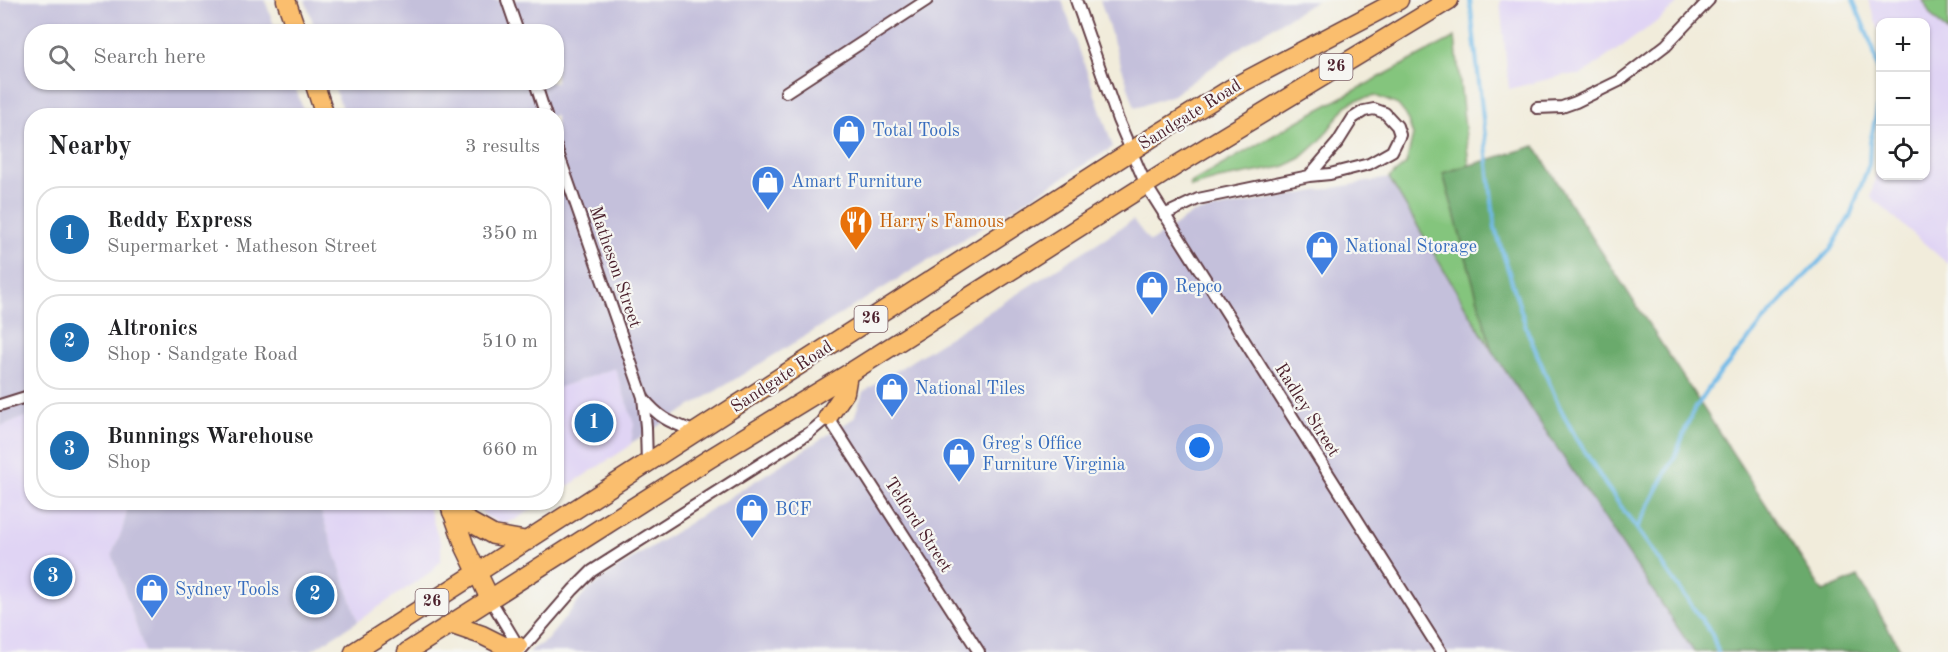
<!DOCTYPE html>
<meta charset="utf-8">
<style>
body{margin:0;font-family:"Old Standard TT",serif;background:#f2f2f2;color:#202124}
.controls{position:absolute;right:18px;top:18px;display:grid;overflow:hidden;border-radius:12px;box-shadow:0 2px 4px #0004}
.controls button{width:54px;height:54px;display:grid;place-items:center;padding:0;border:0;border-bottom:2px solid #e0e0e0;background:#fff;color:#202124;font:30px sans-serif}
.you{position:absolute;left:1200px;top:448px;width:21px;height:21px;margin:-15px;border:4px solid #fff;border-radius:50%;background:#1a73e8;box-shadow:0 0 0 9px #1a73e833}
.badge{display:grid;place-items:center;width:39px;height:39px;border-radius:50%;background:#1f6fb2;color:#fff;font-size:20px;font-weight:700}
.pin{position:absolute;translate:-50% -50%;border:3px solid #fff;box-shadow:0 2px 6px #0006}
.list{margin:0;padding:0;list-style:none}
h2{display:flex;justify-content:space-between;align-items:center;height:78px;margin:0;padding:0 24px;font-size:26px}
h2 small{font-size:20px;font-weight:400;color:#757577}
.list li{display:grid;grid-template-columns:39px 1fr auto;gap:18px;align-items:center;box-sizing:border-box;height:96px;margin:0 12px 12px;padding:0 12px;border:2px solid #e0e0e0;border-radius:24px}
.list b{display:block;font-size:22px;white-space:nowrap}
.list p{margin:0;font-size:20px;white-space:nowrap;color:#757577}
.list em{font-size:20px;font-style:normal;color:#757577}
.icon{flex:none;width:33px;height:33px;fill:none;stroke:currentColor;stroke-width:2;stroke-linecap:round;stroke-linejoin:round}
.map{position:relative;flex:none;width:1948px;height:652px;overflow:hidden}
.search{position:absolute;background:#fff;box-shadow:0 2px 4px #0004;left:24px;top:24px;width:540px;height:66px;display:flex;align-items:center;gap:15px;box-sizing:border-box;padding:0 21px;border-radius:24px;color:#757577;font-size:22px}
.panel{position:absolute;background:#fff;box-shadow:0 2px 4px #0004;left:24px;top:108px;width:540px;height:402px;border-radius:24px}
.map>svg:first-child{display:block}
</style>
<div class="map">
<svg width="1948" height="652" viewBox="0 0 1948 652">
<rect width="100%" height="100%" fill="#f6f6f2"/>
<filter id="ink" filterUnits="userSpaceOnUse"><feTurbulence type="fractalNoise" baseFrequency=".0167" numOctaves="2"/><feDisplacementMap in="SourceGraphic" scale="12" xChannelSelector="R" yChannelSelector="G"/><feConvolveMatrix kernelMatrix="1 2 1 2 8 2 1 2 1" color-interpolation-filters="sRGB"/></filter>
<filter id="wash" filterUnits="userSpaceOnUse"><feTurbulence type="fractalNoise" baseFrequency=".008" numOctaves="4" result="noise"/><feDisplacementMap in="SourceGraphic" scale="24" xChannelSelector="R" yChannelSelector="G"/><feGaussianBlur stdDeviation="1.35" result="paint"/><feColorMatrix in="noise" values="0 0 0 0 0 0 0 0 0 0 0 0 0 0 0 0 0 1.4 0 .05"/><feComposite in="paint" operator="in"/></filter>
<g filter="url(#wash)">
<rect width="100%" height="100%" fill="#f1ecdb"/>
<path fill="#e0d4f4" d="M1502,0H1682L1655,23L1581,75H1564L1509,89L1500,1Z
M1868,0H1948V264L1871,197L1880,152V176H1926V22H1880V33Z
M615,368L634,424L631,444L627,448L557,493V388Z
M31,415L32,502L129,503L122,531L112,554L145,652H0V426Z
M318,503H427L441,545V560L432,571L358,621Z
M475,503H542L515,520L500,523L485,516Z"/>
<path fill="#c4c0db" d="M0,0H265L276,31L32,32V82L294,83L305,115L32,116L31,415L0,426Z
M305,0H1062L1113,147L631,443L634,424L615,368L557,388L556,116L344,115L333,83L556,82V32L316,31Z
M1100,0H1318L1252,39L1173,95L1135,108Z
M1389,178L1492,351L1694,652H528L547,640L586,592L609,574L854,418L863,392L1133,220L1150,242L1193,213Z
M129,503H318L358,621L309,652H145L112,554L122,531Z"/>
<path fill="#84c57d" stroke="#677254" stroke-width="1.5" d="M1923,0H1948V33L1930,14Z
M1455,37L1469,165L1443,173L1492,351L1389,178L1406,164L1413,135L1406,115L1398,105L1376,96L1356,100L1346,106L1320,141L1301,158L1283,167L1219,179L1191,187L1189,184L1307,116Z"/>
<path fill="#6baa6c" stroke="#5a644c" stroke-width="1.5" d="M1535,146L1575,211L1823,592L1858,577L1902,652H1694L1492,351L1443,173Z"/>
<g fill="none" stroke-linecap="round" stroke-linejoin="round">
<path stroke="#6fbae8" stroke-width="4" d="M1470,0L1495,228L1527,330L1559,406L1574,434L1605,484L1712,634L1718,652
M1637,528L1676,454L1691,415L1712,383L1778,304L1831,249L1850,216L1869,164L1870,143L1880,96V79L1873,48L1853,0"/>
</g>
</g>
<g filter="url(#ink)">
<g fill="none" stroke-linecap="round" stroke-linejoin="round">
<defs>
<path id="minor" d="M507,0L518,32
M1076,0L1118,120L1146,185L1441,652
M535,82L546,116
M786,92L927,0
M1537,108L1562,107L1576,102L1619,81L1666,45L1709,0
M556,147L643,397L646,427L647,464
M1164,215L1198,199L1309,176L1330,174L1369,164L1392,151L1400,135L1397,126L1385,113L1374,109L1364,111L1353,118L1338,142L1309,176
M643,398C661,420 670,422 696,432
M0,405L32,395
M490,599L520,649
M521,650L573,590L592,571L809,433L828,417L979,652"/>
<path id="primary" d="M286,0L297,32
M314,82L325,116
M449,502L465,547L490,599"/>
<path id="trunk" d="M828,417L845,392L848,374
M452,512L493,535L528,541
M450,624L482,635L504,646H518
M354,652L1153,137L1232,88L1399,0
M407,652L709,459L848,374L1177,165L1449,0"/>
</defs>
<use href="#minor" stroke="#633e45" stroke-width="14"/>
<use href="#primary" stroke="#633e45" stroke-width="21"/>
<use href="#trunk" stroke="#633e45" stroke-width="21"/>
<use href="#minor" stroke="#fff" stroke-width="10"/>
<use href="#primary" stroke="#fabe6e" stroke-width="18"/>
<use href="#trunk" stroke="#fabe6e" stroke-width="18"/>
</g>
</g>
<defs>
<symbol id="shop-pin" viewBox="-11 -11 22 30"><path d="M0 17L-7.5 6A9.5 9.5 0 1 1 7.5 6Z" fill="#3f7fe0" stroke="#f6f6f2"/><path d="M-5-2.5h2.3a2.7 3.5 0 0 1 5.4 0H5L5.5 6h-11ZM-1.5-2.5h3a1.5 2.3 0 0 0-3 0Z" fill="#fff"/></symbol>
<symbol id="restaurant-pin" viewBox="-11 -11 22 30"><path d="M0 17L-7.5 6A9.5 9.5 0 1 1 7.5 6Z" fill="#e8710a" stroke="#f6f6f2"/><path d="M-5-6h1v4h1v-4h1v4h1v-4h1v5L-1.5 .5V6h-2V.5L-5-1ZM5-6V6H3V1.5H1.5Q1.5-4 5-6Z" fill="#fff"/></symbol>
</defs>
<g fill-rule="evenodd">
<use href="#shop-pin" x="830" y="112" width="38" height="52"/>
<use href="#shop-pin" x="749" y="163" width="38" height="52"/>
<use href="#restaurant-pin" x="837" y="203" width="38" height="52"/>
<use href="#shop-pin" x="1303" y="228" width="38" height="52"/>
<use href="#shop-pin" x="1133" y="268" width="38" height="52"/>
<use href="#shop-pin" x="873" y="370" width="38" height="52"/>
<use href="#shop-pin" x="940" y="435" width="38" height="52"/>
<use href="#shop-pin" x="733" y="491" width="38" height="52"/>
<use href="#shop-pin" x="133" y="571" width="38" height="52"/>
</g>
<g text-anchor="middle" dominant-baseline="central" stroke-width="4.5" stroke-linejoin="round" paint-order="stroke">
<g fill="#f6f6f2" stroke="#7e6067" stroke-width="1.5">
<rect x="1319.5" y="54" width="33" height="26" rx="4.5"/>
<rect x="854.5" y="306" width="33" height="26" rx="4.5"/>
<rect x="415.5" y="589" width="33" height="26" rx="4.5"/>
</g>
<g font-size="16" font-weight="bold" fill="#4a1f2b">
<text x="1336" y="67">26</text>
<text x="871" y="319">26</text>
<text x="432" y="602">26</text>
</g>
<g font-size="18" fill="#4a1f2b" stroke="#f6f6f2">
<text transform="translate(1190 115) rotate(-32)">Sandgate Road</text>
<text transform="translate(615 267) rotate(71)">Matheson Street</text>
<text transform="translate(782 377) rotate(-33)">Sandgate Road</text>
<text transform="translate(1307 410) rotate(58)">Radley Street</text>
<text transform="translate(918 525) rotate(57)">Telford Street</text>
</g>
<g font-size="18" fill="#366cbe" stroke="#f6f6f2" text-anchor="start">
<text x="872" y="131">Total Tools</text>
<text x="791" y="182">Amart Furniture</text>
<text x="1345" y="247">National Storage</text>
<text x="1175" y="287">Repco</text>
<text x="915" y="389">National Tiles</text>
<text x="982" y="444">Greg's Office<tspan x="982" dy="21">Furniture Virginia</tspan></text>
<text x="775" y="510">BCF</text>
<text x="175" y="590">Sydney Tools</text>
</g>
<g font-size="18" fill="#c56008" stroke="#f6f6f2" text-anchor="start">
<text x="879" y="222">Harry's Famous</text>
</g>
</g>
</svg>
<div class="controls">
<button>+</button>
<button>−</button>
<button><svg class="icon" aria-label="locate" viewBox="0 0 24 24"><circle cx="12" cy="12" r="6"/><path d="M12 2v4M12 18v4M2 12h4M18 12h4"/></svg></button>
</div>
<div class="you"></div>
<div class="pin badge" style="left:594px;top:423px">1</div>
<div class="pin badge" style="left:315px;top:595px">2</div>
<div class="pin badge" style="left:53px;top:577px">3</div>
<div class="search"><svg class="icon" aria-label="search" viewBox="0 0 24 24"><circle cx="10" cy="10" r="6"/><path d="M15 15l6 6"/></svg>Search here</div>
<section class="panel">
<h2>Nearby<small>3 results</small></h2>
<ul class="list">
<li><span class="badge">1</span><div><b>Reddy Express</b><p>Supermarket · Matheson Street</p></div><em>350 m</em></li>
<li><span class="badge">2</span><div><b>Altronics</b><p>Shop · Sandgate Road</p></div><em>510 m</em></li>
<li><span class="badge">3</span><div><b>Bunnings Warehouse</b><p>Shop</p></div><em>660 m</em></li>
</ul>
</section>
</div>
